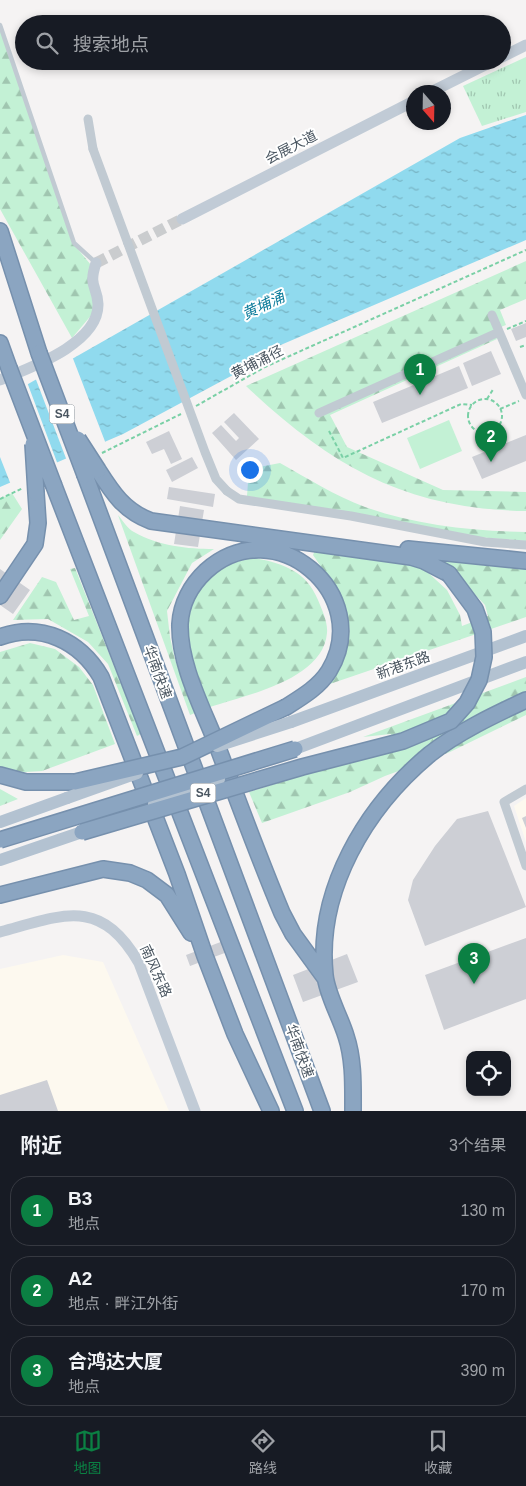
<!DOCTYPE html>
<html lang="zh">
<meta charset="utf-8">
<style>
body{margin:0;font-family:Helvetica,"Noto Sans SC",sans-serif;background:#20242c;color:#f1f3f6}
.controls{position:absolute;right:15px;bottom:15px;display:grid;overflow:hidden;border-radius:10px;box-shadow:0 2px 8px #0003}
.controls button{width:45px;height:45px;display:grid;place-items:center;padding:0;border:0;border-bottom:1px solid #363941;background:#171b24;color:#f1f3f6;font:25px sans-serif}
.compass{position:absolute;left:406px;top:85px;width:45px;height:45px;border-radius:50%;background:#171b24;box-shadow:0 2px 8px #0003;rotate:160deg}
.you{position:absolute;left:249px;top:469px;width:18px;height:18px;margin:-12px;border:4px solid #fff;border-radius:50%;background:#1a73e8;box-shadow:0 0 0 8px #1a73e833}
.badge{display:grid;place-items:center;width:32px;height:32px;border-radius:50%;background:#0b8043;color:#fff;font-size:16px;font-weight:700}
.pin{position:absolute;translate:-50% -41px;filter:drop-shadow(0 1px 2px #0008)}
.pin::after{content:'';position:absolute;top:26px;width:18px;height:15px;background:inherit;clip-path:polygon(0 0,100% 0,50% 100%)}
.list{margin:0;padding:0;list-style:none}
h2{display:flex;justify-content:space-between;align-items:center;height:65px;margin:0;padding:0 20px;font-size:21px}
h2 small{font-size:16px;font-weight:400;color:#9ea1a6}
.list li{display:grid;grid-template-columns:32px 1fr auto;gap:15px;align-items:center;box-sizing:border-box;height:70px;margin:0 10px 10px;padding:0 10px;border:1px solid #363941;border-radius:20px}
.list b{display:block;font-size:19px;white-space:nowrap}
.list p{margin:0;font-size:16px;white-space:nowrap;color:#9ea1a6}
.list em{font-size:16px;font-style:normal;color:#9ea1a6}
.icon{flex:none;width:28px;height:28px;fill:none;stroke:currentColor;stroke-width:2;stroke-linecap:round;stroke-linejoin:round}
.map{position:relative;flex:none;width:526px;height:1111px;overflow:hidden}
.search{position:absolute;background:#171b24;box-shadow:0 2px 8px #0003;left:15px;right:15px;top:15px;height:55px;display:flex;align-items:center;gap:12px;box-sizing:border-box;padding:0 18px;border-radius:28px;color:#9ea1a6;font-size:19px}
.sheet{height:305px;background:#171b24}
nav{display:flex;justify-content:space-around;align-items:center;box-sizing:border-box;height:70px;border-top:1px solid #363941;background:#171b24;font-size:14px;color:#9ea1a6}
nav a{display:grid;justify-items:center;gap:2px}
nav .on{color:#0b8043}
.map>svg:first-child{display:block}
</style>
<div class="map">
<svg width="526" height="1111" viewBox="0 0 526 1111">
<defs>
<pattern id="grass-tufts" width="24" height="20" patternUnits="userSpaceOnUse" patternTransform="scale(1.25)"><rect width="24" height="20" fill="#c3f1d5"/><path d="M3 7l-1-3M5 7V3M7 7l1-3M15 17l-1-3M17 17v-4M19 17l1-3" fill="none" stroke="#a0c6b0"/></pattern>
<pattern id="forest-firs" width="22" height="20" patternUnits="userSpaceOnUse" patternTransform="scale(1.25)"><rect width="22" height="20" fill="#c3f1d5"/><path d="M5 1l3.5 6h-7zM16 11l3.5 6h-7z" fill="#a0c6b0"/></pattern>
<pattern id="water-ripples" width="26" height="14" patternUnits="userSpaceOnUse" patternTransform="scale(1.25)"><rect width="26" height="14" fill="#90daee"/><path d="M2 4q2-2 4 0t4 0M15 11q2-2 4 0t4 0" fill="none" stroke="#78b4c4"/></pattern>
</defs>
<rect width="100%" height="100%" fill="#f5f3f3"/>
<path fill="#fdf9ef" d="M526,798V842L514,806Z
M63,955L103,962L169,1111H0V969Z"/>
<path fill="url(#grass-tufts)" d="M526,57V112L482,126L463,86Z"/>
<path fill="url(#forest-firs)" d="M0,29L72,242L91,265L94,312L72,338L0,209Z
M526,261V299L500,310L506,325L493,330L497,339L330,415L347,447L443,490L526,492V511C406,509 332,467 246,386Z
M280,463C307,478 335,496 365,507C416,525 472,531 526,532V541L477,537L247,496L249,469Z
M12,493L22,509L0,540V499Z
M118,515C123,521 128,529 134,532C158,546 188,549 214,549L192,563L167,611L170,637L175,660L195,713L190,715Z
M316,548L423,568L447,590L460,615L462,626L488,616L485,605L440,558L526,569V617L324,686C369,632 347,605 313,555Z
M255,558C284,564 306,571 318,600C322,610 328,622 327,633C323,680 246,695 210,707C194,668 175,629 200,589C213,569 233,561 255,558Z
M75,568L141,734L137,736L108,664L88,642L48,619L13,620L42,577L56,582L74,620L89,616L70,569Z
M30,643L55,649L79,667L93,685L115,744L42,771L10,773L0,766V652Z
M526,677V715L450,752L385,776L350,792L262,823L249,792L390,748L391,734L363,737Z
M0,789L18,799L0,806Z"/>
<path fill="#c3f1d5" d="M449,420L462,451L420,469L407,438Z"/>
<path fill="url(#water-ripples)" d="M526,115V240L255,356L246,368L123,434L0,487V400L460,138Z"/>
<path fill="#f5f3f3" d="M72,356L106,444L67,461L35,377Z
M27,382L58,465L11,485L0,457V397Z"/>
<path fill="#cdcfd5" d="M526,323V337L516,341L511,329Z
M491,351L501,374L472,386L463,363Z
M459,366L468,388L382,423L373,402Z
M234,413L259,439L236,460L212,433L221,425L236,441L239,438L224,422Z
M169,431L182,459L171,464L164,449L152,454L146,442Z
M526,435V461L482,479L472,457Z
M192,457L198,468L172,482L166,470Z
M169,487L215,494L213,507L167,499Z
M180,506L204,510L198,547L174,544Z
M0,569L30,590L13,614L0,605Z
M488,811L526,907L425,946L408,900L413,880L435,846L457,819Z
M526,816V828L522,818Z
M526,938V999L444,1030L425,975Z
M226,940L230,951L190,966L186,955Z
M347,954L358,982L303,1002L293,975Z
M47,1080L58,1111H0V1095Z"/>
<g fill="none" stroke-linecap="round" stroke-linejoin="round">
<path stroke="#caccce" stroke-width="11" stroke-dasharray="11 5.5" stroke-linecap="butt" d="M96,263L182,219"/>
<defs>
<path id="highway" d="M0,231L39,353
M0,343L9,368
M98,470C112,492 124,511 151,521L411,557L424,561L449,574
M85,475L322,1111
M54,486L295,1111
M408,549L526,561
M0,596L35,544L38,523L36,493
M0,637C41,622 80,641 101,677L177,874L205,956L235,1034L271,1111
M286,707C302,697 319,687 329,671C375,595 275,509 206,571C191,585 181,604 180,624C179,663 201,705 215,740C237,798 258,856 282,913L293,934L325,978
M0,775L26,782H75
M0,895L103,869L130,873L147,880L167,895L191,933
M353,1111C353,1086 354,1060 346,1036C340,1016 327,995 325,975C316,890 366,807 430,754C458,732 494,715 526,700"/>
</defs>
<use href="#highway" stroke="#7690ad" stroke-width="18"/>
<path stroke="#7ad0a6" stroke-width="2" stroke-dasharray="4 2.5" stroke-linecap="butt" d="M507,329L526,321
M520,347L526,345
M487,399L494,388
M468 416a17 17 0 1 1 34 0a17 17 0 1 1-34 0Z
M196,406L265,367L526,250
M500,409L519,401
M329,431L343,458L461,404L472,405
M492,431L496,443
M102,453L181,414
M0,499L23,488"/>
<path stroke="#c1cad2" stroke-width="4.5" d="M0,25L74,243L95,262"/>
<path stroke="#c1cad2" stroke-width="9" d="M88,119L93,149
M492,315L526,395
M319,413L499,332
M227,491L239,499L351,516L485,542L526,545
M526,789L504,802L526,866"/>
<path stroke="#c1cbd6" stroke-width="11" d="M502,57L526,45
M431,92L493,61
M182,219L414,101
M0,380C29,368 99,344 98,304C97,285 88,287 96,263
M0,932C63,915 100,896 139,963L195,1111"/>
<path stroke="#b3c2d1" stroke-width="12" d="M291,722L526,636
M295,749L526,662
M0,822L67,798
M0,860L82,832"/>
<use href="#highway" stroke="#8ba5c1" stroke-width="15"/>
<defs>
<path id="highway-bridge" d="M39,353L85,475
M9,368L54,486
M78,439L98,470
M33,444L36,493
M75,782L182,757L286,707
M82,832L302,767L403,741L451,721L467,703L479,680L484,657L483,632L475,609L449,574
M0,840L295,749"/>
</defs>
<use href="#highway-bridge" stroke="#7690ad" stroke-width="18" stroke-linecap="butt"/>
<path stroke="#c1cad2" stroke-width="9" d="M93,149L205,452L216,479L227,491"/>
<path stroke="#b3c2d1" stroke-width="12" d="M217,746L291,722
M67,798L137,773
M154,804L219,779"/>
<use href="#highway-bridge" stroke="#8ba5c1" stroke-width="15"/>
</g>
<g text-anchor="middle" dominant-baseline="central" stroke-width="4" stroke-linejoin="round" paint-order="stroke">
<g fill="#fff" stroke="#808990" stroke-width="1">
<rect x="49.5" y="404.5" width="25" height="19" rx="4"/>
<rect x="190.5" y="783.5" width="25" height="19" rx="4"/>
</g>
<g font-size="12" font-weight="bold" fill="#4a5661">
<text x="62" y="414">S4</text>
<text x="203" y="793">S4</text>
</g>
<g font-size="14" fill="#4a5661" stroke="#fff">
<text transform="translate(291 147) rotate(-27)">会展大道</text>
<text transform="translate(257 362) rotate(-27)">黄埔涌径</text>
<text transform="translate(403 665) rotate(-20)">新港东路</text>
<text transform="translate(158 672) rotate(70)">华南快速</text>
<text transform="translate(156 971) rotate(66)">南风东路</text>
<text transform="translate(300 1051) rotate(70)">华南快速</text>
</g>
<g font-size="15" font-style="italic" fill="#0c7c9b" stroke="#fff">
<text transform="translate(263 305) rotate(-26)">黄埔涌</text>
</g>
</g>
</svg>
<div class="controls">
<button><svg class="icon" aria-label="locate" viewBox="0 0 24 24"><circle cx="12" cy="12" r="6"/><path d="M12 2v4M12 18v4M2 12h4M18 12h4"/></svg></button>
</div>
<svg class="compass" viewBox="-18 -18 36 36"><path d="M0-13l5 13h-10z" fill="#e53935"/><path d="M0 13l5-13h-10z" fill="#9ea1a6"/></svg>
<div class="you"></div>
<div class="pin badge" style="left:420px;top:395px">1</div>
<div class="pin badge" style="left:491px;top:462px">2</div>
<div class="pin badge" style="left:474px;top:984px">3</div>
<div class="search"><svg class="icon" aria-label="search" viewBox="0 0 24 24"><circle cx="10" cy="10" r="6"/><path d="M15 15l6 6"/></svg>搜索地点</div>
</div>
<section class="sheet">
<h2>附近<small>3个结果</small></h2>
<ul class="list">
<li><span class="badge">1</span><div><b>B3</b><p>地点</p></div><em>130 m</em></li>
<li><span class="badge">2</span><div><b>A2</b><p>地点 · 畔江外街</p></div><em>170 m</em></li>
<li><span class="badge">3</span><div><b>合鸿达大厦</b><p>地点</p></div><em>390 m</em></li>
</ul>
</section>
<nav>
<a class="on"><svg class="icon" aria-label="map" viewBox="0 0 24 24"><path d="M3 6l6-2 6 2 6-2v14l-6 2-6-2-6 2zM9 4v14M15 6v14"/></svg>地图</a>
<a><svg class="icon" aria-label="directions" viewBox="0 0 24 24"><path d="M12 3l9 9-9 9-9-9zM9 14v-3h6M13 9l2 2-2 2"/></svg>路线</a>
<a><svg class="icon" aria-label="saved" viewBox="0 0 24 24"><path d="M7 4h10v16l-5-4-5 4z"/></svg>收藏</a>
</nav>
